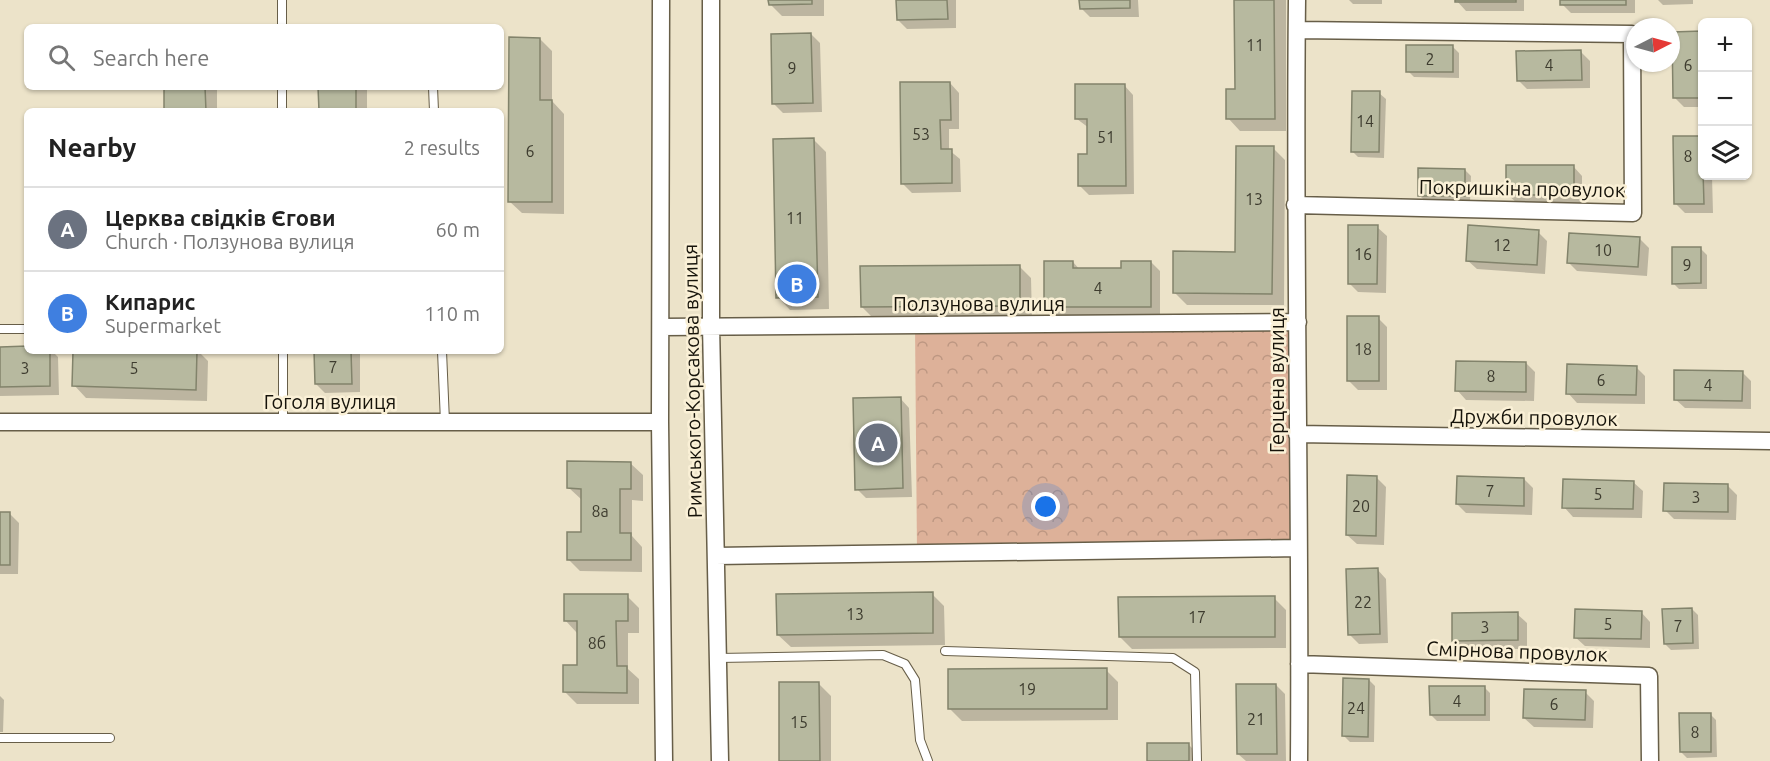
<!DOCTYPE html>
<meta charset="utf-8">
<style>
body{margin:0;font-family:Ubuntu,sans-serif;background:#f2f2f2;color:#222}
.controls{position:absolute;right:18px;top:18px;display:grid;overflow:hidden;border-radius:9px;box-shadow:0 2px 4px #0004}
.controls button{width:54px;height:54px;display:grid;place-items:center;padding:0;border:0;border-bottom:2px solid #e0e0e0;background:#fff;color:#222;font:30px sans-serif}
.compass{position:absolute;left:1626px;top:18px;width:54px;height:54px;border-radius:50%;background:#fff;box-shadow:0 2px 4px #0004;rotate:84deg}
.you{position:absolute;left:1046px;top:507px;width:21px;height:21px;margin:-15px;border:4px solid #fff;border-radius:50%;background:#1a73e8;box-shadow:0 0 0 9px #1a73e833}
.badge{display:grid;place-items:center;width:39px;height:39px;border-radius:50%;background:#ea580c;color:#fff;font-size:20px;font-weight:700}
.pin{position:absolute;translate:-50% -50%;border:3px solid #fff;box-shadow:0 2px 6px #0006}
.list{margin:0;padding:0;list-style:none}
h2{display:flex;justify-content:space-between;align-items:center;height:78px;margin:0;padding:0 24px;font-size:26px}
h2 small{font-size:20px;font-weight:400;color:#767676}
.list li{display:grid;grid-template-columns:39px 1fr auto;gap:18px;align-items:center;box-sizing:border-box;height:84px;padding:0 24px;border-top:2px solid #e0e0e0}
.list b{display:block;font-size:22px;white-space:nowrap}
.list p{margin:0;font-size:20px;white-space:nowrap;color:#767676}
.list em{font-size:20px;font-style:normal;color:#767676}
.icon{flex:none;width:33px;height:33px;fill:none;stroke:currentColor;stroke-width:2;stroke-linecap:round;stroke-linejoin:round}
.map{position:relative;flex:none;width:1770px;height:761px;overflow:hidden}
.search{position:absolute;background:#fff;box-shadow:0 2px 4px #0004;left:24px;top:24px;width:480px;height:66px;display:flex;align-items:center;gap:15px;box-sizing:border-box;padding:0 21px;border-radius:9px;color:#767676;font-size:22px}
.panel{position:absolute;background:#fff;box-shadow:0 2px 4px #0004;left:24px;top:108px;width:480px;height:246px;border-radius:9px}
.map>svg:first-child{display:block}
</style>
<div class="map">
<svg width="1770" height="761" viewBox="0 0 1770 761">
<defs>
<pattern id="park-crowns" width="20" height="18" patternUnits="userSpaceOnUse" patternTransform="scale(1.5)"><rect width="20" height="18" fill="#ddb199"/><path d="M2 6a3 3 0 1 1 6 0M12 15a3 3 0 1 1 6 0" fill="none" stroke="#bd9782"/></pattern>
</defs>
<rect width="100%" height="100%" fill="#ece3c9"/>
<path fill="url(#park-crowns)" d="M1298,322V548L917,553L915,324Z"/>
<path fill="#0003" d="M770,0H824V16H782L770,4Z
M898,0H956V28L907,29L898,20Z
M1081,0H1138L1139,17H1090L1081,8Z
M1236,0H1286V131H1240L1228,118L1236,91Z
M1349,0H1382V4H1353Z
M1456,0H1524V11H1466Z
M1562,0H1635V13H1571L1562,4Z
M1658,0H1693V4L1663,5Z
M1673,33H1702V107H1684L1675,98Z
M811,34L820,43L822,112L783,113L774,104Z
M540,39L552,51V101L564,114V214L522,213L509,201Z
M1453,47L1459,53V78L1414,77L1408,71Z
M1581,52L1590,61V88L1527,89L1518,80Z
M950,83L959,93V129H949V150L960,159L961,192L912,193L903,184Z
M1124,85L1133,95L1134,194L1089,195L1079,185L1089,156V128L1077,119Z
M166,87H217V111H166Z
M320,87H367V111H320Z
M1379,93L1386,99L1384,158L1358,157L1352,151Z
M1702,137V176H1712L1713,213H1685L1676,204L1675,138Z
M814,140L826,152L829,309L790,310L778,297Z
M1273,148L1285,160L1284,305H1187L1174,292L1236,253Z
M1573,166L1582,176V203H1517L1507,194Z
M1465,170L1471,176L1470,202L1425,201L1419,195Z
M1377,227L1387,236L1386,293L1358,292L1349,283Z
M1538,232L1547,241L1545,274L1477,269L1467,260Z
M1640,239L1649,248L1647,276L1577,271L1568,262Z
M1701,249L1707,255V289H1679L1673,283Z
M1073,262L1080,270H1123L1151,262L1160,271V315L1055,316L1046,307Z
M1019,266L1031,278L1032,318L874,319L862,307Z
M1378,318L1387,327V390H1358L1349,381Z
M0,348L52,351L58,357L59,395L0,396Z
M75,351H198L208,361L207,401L86,398L74,385Z
M316,351H360V392L325,393L316,384Z
M1526,363L1535,372L1534,401L1466,400L1457,390Z
M1636,367L1645,376V404L1577,403L1568,393Z
M1742,372L1751,381V409L1685,408L1675,399Z
M900,398L909,408L912,497L866,498L857,489Z
M630,463L643,475V501L632,500V536L642,547V572L580,571L568,559L582,534V500L569,488Z
M1376,477L1386,487L1384,545L1357,544L1347,535Z
M1524,479L1533,488L1532,515L1466,513L1457,504Z
M1633,482L1643,491L1642,518L1573,517L1564,507Z
M1728,486L1737,495L1736,520L1674,519L1665,510Z
M0,514H10L19,523L18,574H0Z
M1377,569L1386,579L1388,643L1359,644L1350,635Z
M932,594L944,606L945,645L791,647L778,635Z
M627,596L639,608V633H628V669L639,679V704H577L565,692L579,667L577,633L565,620Z
M1274,598L1286,610V648L1132,649L1120,637Z
M1692,609L1698,615L1699,649L1671,650L1665,644Z
M1641,612L1650,622V648L1585,646L1575,637Z
M1517,614L1527,623V649H1463L1454,640Z
M1106,670L1118,682V720L962,721L950,709Z
M1369,680L1375,686L1374,742H1350L1344,736Z
M819,684L831,696V761H781Z
M1276,685L1285,694L1286,761H1246L1238,754Z
M1484,687L1490,693V721H1437L1431,715Z
M1585,692L1594,701L1593,728L1534,727L1524,718Z
M0,696L4,700L3,732H0Z
M1710,714L1716,720L1717,757L1687,758L1681,752Z
M1188,744L1197,753V761H1149Z"/>
<path fill="#b7b99f" stroke="#82836b" stroke-width="1.5" d="M768,0H812V4L769,5Z
M896,0H947L948,19L897,20Z
M1079,0H1130V8L1080,9Z
M1234,0H1274L1275,119H1226V89H1235Z
M1455,0H1516V2H1455Z
M1560,0H1626V5H1560Z
M1702,31V98H1673L1672,32Z
M811,33L813,103L772,104L771,34Z
M509,37L540,38V100H552V202H508Z
M1406,45H1453V72H1406Z
M1581,50L1582,80L1517,81L1516,51Z
M900,82H950L951,120H940L941,149H952V183L901,184Z
M1075,84H1125L1126,186H1078V154H1087V119H1075Z
M164,87H205L206,111H164Z
M318,87H356V111H319Z
M1352,91H1380L1379,152H1351Z
M1673,136H1702L1704,204H1674Z
M814,138L818,297L776,298L773,139Z
M1236,146H1274L1272,294L1173,293V251L1235,252Z
M1506,165H1574V195H1506Z
M1418,168L1465,169V196H1418Z
M1348,225H1378L1377,284H1348Z
M1468,225L1539,230L1537,265L1466,261Z
M1569,233L1640,237L1638,267L1567,263Z
M1672,247H1701V283L1672,284Z
M1044,261H1073V268H1121V261H1151V307H1044Z
M1020,265V306L861,307L860,266Z
M1347,316H1379V381H1347Z
M27,346V351H50V386L0,387V347Z
M73,351H197L196,390L72,386Z
M314,351H351L352,384H315Z
M1456,361L1526,362V392L1455,391Z
M1567,364L1637,366L1636,395L1566,394Z
M1674,370L1743,371L1742,401L1674,400Z
M901,397L903,488L855,490L853,398Z
M567,461L631,462V489H620V533H631V560H567V532H581V489L567,488Z
M1347,475L1377,476L1376,536L1346,535Z
M1457,476L1524,478V506L1456,504Z
M1563,479L1634,481L1633,509L1562,508Z
M1664,483L1728,484V512L1663,511Z
M0,512H10V565H0Z
M1378,568L1380,634L1348,635L1346,569Z
M933,592V633L777,635L776,594Z
M564,594H628V621H616L617,666H627V693L563,692V665H577V621H564Z
M1275,596V637H1119L1118,597Z
M1692,608L1693,643L1664,644L1662,609Z
M1575,609L1642,611L1641,639L1574,638Z
M1518,612V640L1452,641V613Z
M1107,668V709H948V669Z
M1343,678L1369,679L1368,737L1342,736Z
M779,682H819L820,761H779Z
M1236,684H1276L1277,754H1237Z
M1429,686H1485V715H1430Z
M1524,689L1586,690L1585,720L1523,718Z
M1679,713H1711V752H1680Z
M1147,743H1189V761H1147Z"/>
<g fill="none" stroke-linecap="round" stroke-linejoin="round">
<defs>
<path id="service" d="M282,0V27
M282,87V111
M433,87L434,111
M0,329H27
M283,351V422
M442,351L445,422
M945,651L1173,658L1195,672L1197,761
M718,658L883,655L905,664L915,680L920,740L928,761
M0,738H110"/>
<path id="minor" d="M661,0L660,422L664,761
M711,0V325L720,761
M1297,0C1294,254 1301,507 1299,761
M1295,205L1633,213L1632,34L1297,30
M661,327L1298,322
M0,422H660
M1297,434L1770,441
M716,556L1298,548
M1299,664L1649,676L1650,761"/>
</defs>
<use href="#service" stroke="#675e48" stroke-width="10"/>
<use href="#minor" stroke="#675e48" stroke-width="19"/>
<use href="#service" stroke="#fff" stroke-width="8"/>
<use href="#minor" stroke="#fff" stroke-width="16"/>
</g>
<g text-anchor="middle" dominant-baseline="central" stroke-width="5" stroke-linejoin="round" paint-order="stroke">
<g font-size="16" fill="#3e3c2f">
<text x="1255" y="45">11</text>
<text x="1430" y="59">2</text>
<text x="1549" y="65">4</text>
<text x="1688" y="65">6</text>
<text x="792" y="68">9</text>
<text x="1365" y="121">14</text>
<text x="921" y="134">53</text>
<text x="1106" y="137">51</text>
<text x="530" y="151">6</text>
<text x="1688" y="156">8</text>
<text x="1254" y="199">13</text>
<text x="795" y="218">11</text>
<text x="1502" y="245">12</text>
<text x="1603" y="250">10</text>
<text x="1363" y="254">16</text>
<text x="1687" y="265">9</text>
<text x="1098" y="288">4</text>
<text x="1363" y="349">18</text>
<text x="333" y="367">7</text>
<text x="25" y="368">3</text>
<text x="134" y="368">5</text>
<text x="1491" y="376">8</text>
<text x="1601" y="380">6</text>
<text x="1708" y="385">4</text>
<text x="1490" y="491">7</text>
<text x="1598" y="494">5</text>
<text x="1696" y="497">3</text>
<text x="1361" y="506">20</text>
<text x="600" y="511">8а</text>
<text x="1363" y="602">22</text>
<text x="855" y="614">13</text>
<text x="1197" y="617">17</text>
<text x="1608" y="624">5</text>
<text x="1678" y="626">7</text>
<text x="1485" y="627">3</text>
<text x="597" y="643">8б</text>
<text x="1027" y="689">19</text>
<text x="1457" y="701">4</text>
<text x="1554" y="704">6</text>
<text x="1356" y="708">24</text>
<text x="1256" y="719">21</text>
<text x="799" y="722">15</text>
<text x="1695" y="732">8</text>
</g>
<g font-size="20" fill="#16130a" stroke="#faf0d6">
<text transform="translate(1522 188) rotate(1)">Покришкіна провулок</text>
<text x="979" y="303">Ползунова вулиця</text>
<text transform="translate(1276 380) rotate(-90)">Герцена вулиця</text>
<text transform="translate(692 381) rotate(-91)">Римського-Корсакова вулиця</text>
<text x="330" y="401">Гоголя вулиця</text>
<text transform="translate(1534 417) rotate(1)">Дружби провулок</text>
<text transform="translate(1517 651) rotate(2)">Смірнова провулок</text>
</g>
</g>
</svg>
<div class="controls">
<button>+</button>
<button>−</button>
<button><svg class="icon" aria-label="layers" viewBox="0 0 24 24"><path d="M12 4l9 5-9 5-9-5zM3 14l9 5 9-5"/></svg></button>
</div>
<svg class="compass" viewBox="-18 -18 36 36"><path d="M0-13l5 13h-10z" fill="#e53935"/><path d="M0 13l5-13h-10z" fill="#767676"/></svg>
<div class="you"></div>
<div class="pin badge" style="left:878px;top:443px;background:#6b7280">A</div>
<div class="pin badge" style="left:797px;top:284px;background:#3f7fe0">B</div>
<div class="search"><svg class="icon" aria-label="search" viewBox="0 0 24 24"><circle cx="10" cy="10" r="6"/><path d="M15 15l6 6"/></svg>Search here</div>
<section class="panel">
<h2>Nearby<small>2 results</small></h2>
<ul class="list">
<li><span class="badge" style="background:#6b7280">A</span><div><b>Церква свідків Єгови</b><p>Church · Ползунова вулиця</p></div><em>60 m</em></li>
<li><span class="badge" style="background:#3f7fe0">B</span><div><b>Кипарис</b><p>Supermarket</p></div><em>110 m</em></li>
</ul>
</section>
</div>
